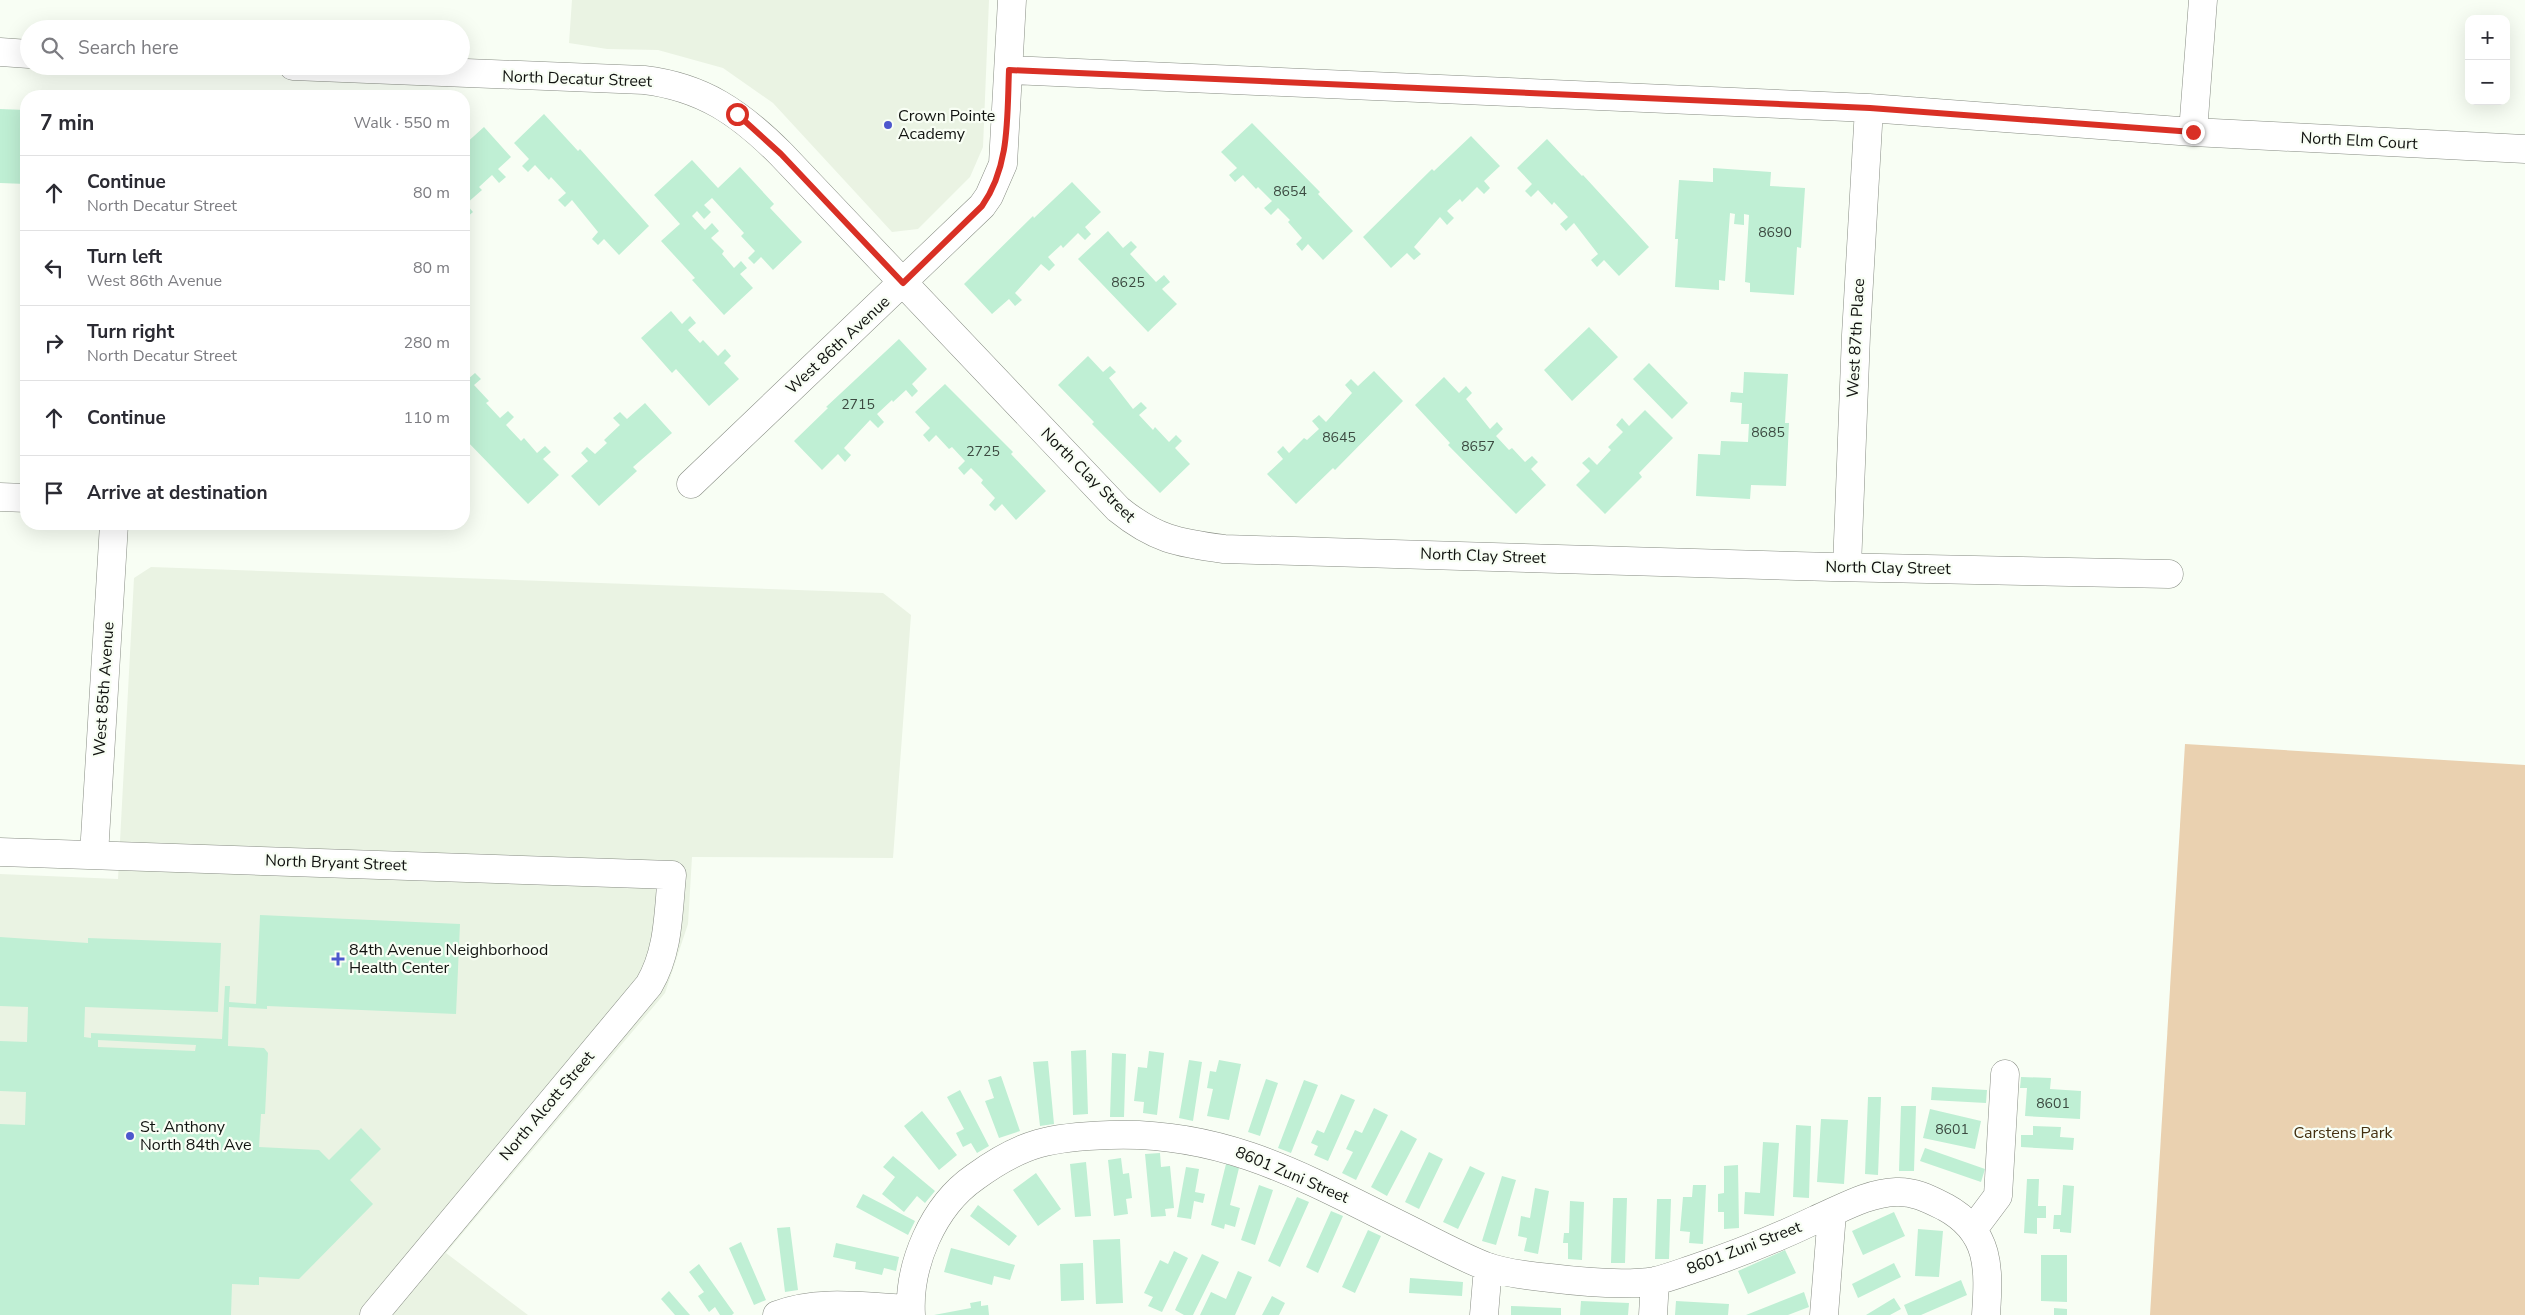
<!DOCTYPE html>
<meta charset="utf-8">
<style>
body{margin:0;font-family:"Nunito Sans",sans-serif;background:#f2f2f3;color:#2b2b33}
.controls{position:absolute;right:15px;top:15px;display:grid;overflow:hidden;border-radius:10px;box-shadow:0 5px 20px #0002}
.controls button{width:45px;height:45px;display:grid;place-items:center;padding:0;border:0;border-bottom:1px solid #e1e1e2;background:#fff;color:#2b2b33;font:25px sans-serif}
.stop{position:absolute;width:15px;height:15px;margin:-11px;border:4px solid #d93025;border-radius:50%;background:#fff}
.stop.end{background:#d93025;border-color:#fff;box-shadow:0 1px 5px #0008}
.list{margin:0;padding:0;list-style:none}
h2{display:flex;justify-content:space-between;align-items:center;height:65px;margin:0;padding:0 20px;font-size:21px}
h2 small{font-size:16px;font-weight:400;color:#7c7c81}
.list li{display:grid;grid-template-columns:32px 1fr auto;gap:15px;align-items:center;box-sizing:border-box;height:75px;padding:0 20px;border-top:1px solid #e1e1e2}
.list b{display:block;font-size:19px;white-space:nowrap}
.list p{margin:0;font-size:16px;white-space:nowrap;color:#7c7c81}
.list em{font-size:16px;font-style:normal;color:#7c7c81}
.icon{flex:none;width:28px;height:28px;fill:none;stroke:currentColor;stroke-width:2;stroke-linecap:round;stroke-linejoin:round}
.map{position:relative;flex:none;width:2525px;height:1315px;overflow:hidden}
.search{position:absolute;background:#fff;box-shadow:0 5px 20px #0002;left:20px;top:20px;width:450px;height:55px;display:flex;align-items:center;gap:12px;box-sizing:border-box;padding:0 18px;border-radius:28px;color:#7c7c81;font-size:19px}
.panel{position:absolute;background:#fff;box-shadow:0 5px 20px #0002;left:20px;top:90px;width:450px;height:440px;border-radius:20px}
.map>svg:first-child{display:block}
</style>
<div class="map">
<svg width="2525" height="1315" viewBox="0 0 2525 1315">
<rect width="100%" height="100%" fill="#f8fef4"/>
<path fill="#eaf3e3" d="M572,0H989L983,147L970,177L918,229L892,232L773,103L723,68L658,50L607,49L569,43Z
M151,567L883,593L911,615L893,858L692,857L688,924L665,993L446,1253L528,1315H0V874L118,879L134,578Z"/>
<path fill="#ead1b0" d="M2185,744L2525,765V1315H2150Z"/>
<path fill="#bfefd4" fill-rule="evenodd" d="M0,109L26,110V184L0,183Z
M544,114L578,151L580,149L649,226L619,255L604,239L598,245L592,239L598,232L572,200L565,207L558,200L566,193L551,177L549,180L535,165L528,172L522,166L529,159L514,143Z
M1252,123L1320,192L1318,194L1353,231L1323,260L1308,244L1302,251L1296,244L1302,238L1288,222L1290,220L1278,208L1271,215L1264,208L1272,201L1258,187L1256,189L1243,175L1235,182L1229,175L1237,168L1221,152Z
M484,127L511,157L498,169L506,177L499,183L492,175L479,187L482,190L466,204L473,212L466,218L464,216V145Z
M1471,136L1500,166L1484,181L1490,188L1484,194L1477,187L1462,202L1460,199L1447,211L1454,218L1447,225L1440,217L1414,247L1421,254L1414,260L1407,253L1391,268L1363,237L1432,169L1434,171Z
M1547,139L1582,176L1583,175L1649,247L1619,276L1604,260L1597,267L1591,260L1598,254L1574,223L1566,231L1560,224L1568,217L1554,202L1552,205L1538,190L1531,197L1525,191L1532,184L1517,168Z
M692,160L718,188L740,167L774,204L770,208L802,242L773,270L761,257L754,264L748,258L755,251L741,236L744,233L712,198L704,205L711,212L704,219L697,211L692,216L705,230L712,223L719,231L711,238L724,251L722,254L734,268L741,261L747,268L740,274L753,288L724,315L692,280L695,278L661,241L680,224L654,195Z
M1713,168L1771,172L1770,186L1805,188L1801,248L1797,247L1794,295L1750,292V283L1745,282L1749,215L1744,214V225L1734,224L1735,214L1730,213L1725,281L1719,280V290L1675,287L1678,239H1675L1679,180L1713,182Z
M1072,182L1101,212L1085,227L1091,234L1085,240L1078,233L1063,248L1061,245L1048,257L1055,265L1049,271L1041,264L1015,293L1022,300L1015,306L1009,299L992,314L964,284L1033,216L1034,218Z
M1108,231L1123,248L1131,241L1137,247L1130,254L1156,282L1164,275L1170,282L1162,289L1177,304L1148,332L1078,259Z
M671,311L682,324L690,316L696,323L688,330L700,343L703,340L718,356L725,349L731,356L724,363L739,379L709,406L676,369L672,373L641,338Z
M1589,327L1618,357L1572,401L1544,370Z
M899,339L927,369L912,384L918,391L912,397L906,390L893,402L892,400L877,414L884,422L878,428L870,420L844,448L851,455L845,462L838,454L822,470L794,441L828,408L826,407Z
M1088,356L1103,372L1110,366L1116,372L1109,378L1133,409L1141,402L1147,408L1139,415L1153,430L1155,427L1169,442L1176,435L1182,441L1175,448L1190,464L1160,493L1092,424L1094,422L1058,385Z
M1649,363L1688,403L1672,419L1633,379Z
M1374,371L1403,401L1335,470L1333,468L1296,504L1267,474L1283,459L1277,452L1283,446L1289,453L1304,438L1307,440L1319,429L1312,421L1319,415L1326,422L1352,393L1345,385L1351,379L1358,386Z
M1744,372L1788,374L1785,423H1789L1786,486L1751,485L1750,499L1696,496L1698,454L1720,455L1721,441L1748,442L1749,424H1741L1742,403L1730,402L1731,392L1743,393Z
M475,373L481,379L474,385L489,401L486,403L500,418L508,411L514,417L506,425L521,441L524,438L537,453L545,446L551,452L543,459L559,475L528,504L464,438V374L468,379Z
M1444,377L1459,393L1466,386L1472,393L1466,399L1490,429L1497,422L1503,429L1496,436L1509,450L1512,448L1525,462L1532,456L1538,462L1531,469L1546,485L1516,514L1448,445L1450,443L1415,405Z
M945,384L1013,452L1011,454L1046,491L1016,520L1002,504L995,511L989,505L995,498L981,483L983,480L971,468L964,475L958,468L965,461L952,447L949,449L936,435L929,442L923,435L930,428L915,412Z
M645,403L672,433L633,467L637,471L599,506L571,476L588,461L581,453L587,447L595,454L607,443L604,440L620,425L613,418L620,412L627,419Z
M1645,410L1673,438L1639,473L1642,477L1605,514L1576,485L1590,471L1582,463L1589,457L1597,465L1611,450L1608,447L1623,432L1616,425L1622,418L1629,426Z
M260,915L460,924L456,1014L267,1006V1009L229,1007L228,1046L264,1048L268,1053L265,1114H261L259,1147L319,1150L329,1160L361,1128L381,1149L350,1180L373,1204L299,1279L259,1277V1285L232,1284L231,1315H0V1124L25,1125L26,1092L0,1091V1041L27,1042L28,1007L0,1006V937L88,943V938L221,943L218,1012L85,1007L84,1037L91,1038V1033L222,1039L225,986H230L229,1002L256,1004ZM98,1040L196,1045L195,1051L98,1047Z
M1086,1050L1088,1114L1073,1115L1071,1051Z
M1149,1051L1164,1053L1157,1115L1143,1113L1144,1102L1134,1101L1138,1067L1147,1068Z
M1112,1053L1126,1054L1124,1117H1110Z
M1189,1060L1202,1062L1193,1121L1179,1118Z
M1219,1060L1241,1064L1229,1120L1207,1116L1213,1089L1207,1088L1210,1071L1216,1072Z
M1048,1061L1054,1124L1040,1126L1033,1062Z
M1001,1076L1020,1131L999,1138L985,1101L994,1098L988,1080Z
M2021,1077L2051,1078L2050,1089L2081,1091L2080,1119L2025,1116L2027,1088H2020Z
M1266,1079L1278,1083L1260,1136L1248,1132Z
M1304,1080L1318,1085L1291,1153L1278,1148Z
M1932,1087L1987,1090L1986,1103L1931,1100Z
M960,1090L989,1146L977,1153L971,1143L963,1147L956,1133L964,1129L947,1097Z
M1341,1094L1355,1100L1328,1161L1314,1155L1318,1146L1311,1143L1317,1130L1324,1133Z
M1868,1097H1881L1878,1175L1865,1174Z
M1901,1106H1916L1914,1171H1899Z
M1374,1108L1388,1115L1356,1180L1342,1173L1353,1152L1346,1149L1355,1130L1362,1133Z
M1930,1109L1981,1121L1975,1149L1923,1138Z
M922,1111L957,1155L939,1170L904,1126Z
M1821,1119L1848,1120L1844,1184L1817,1182Z
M1796,1125L1811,1126L1809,1198L1793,1197Z
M2033,1126L2061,1127L2060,1137L2074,1138L2073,1150L2021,1147V1135H2033Z
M1401,1130L1417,1139L1387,1196L1371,1187Z
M1763,1142L1779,1143L1774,1216L1744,1214L1745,1192L1760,1193Z
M1925,1148L1985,1169L1981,1182L1920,1161Z
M1429,1152L1443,1159L1419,1209L1405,1202Z
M1160,1153L1161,1167L1170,1166L1174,1208L1165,1209L1166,1216L1151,1217L1145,1154Z
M893,1156L935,1191L925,1203L917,1196L904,1212L882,1194L895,1177L883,1167Z
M1121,1158L1123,1174L1129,1173L1132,1198L1126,1199L1128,1214L1114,1216L1108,1160Z
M1086,1162L1091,1216L1075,1217L1070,1164Z
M1226,1164L1239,1168L1230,1205L1240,1208L1235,1227L1225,1224L1224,1229L1211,1225Z
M1738,1165L1739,1228L1724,1229V1212H1718V1194L1724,1193V1166Z
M1470,1166L1485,1173L1458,1229L1443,1222Z
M1186,1167L1199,1169L1195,1192L1205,1194L1203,1203L1194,1201L1191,1219L1177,1217Z
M1036,1173L1061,1209L1038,1226L1013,1190Z
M1502,1176L1516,1180L1496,1245L1482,1241Z
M2027,1179H2039L2038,1206H2046V1218H2037V1234L2024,1233Z
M1259,1185L1273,1190L1255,1245L1241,1240Z
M1693,1185H1706L1703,1244L1689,1243L1690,1232L1680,1231L1683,1197H1692Z
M2063,1185L2074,1186L2071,1233L2060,1232V1229H2053L2054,1215H2061Z
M1535,1188L1549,1191L1538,1254L1524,1251L1527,1238L1518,1236L1521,1216L1530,1218Z
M863,1194L915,1221L908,1235L856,1207Z
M1297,1197L1309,1202L1280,1267L1268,1261Z
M1613,1198H1627L1625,1263H1611Z
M1657,1199H1671L1669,1259H1655Z
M1570,1201L1584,1202L1582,1260L1568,1259V1243H1563L1564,1233H1569Z
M978,1205L1017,1236L1009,1246L970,1216Z
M1331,1211L1343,1216L1318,1273L1306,1267Z
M1894,1212L1905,1236L1863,1255L1852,1231Z
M790,1227L798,1290L785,1292L777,1228Z
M1918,1229L1943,1231L1939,1277L1915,1276Z
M1368,1230L1381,1236L1355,1293L1342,1287Z
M1120,1239L1123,1303L1096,1304L1093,1240Z
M741,1242L766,1300L754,1305L729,1248Z
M836,1243L899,1257L896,1271L884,1268L882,1275L855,1269L856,1262L833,1257Z
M951,1248L1015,1265L1010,1280L994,1276L992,1285L944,1272Z
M1785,1250L1796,1273L1748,1294L1738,1271Z
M1174,1251L1188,1258L1162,1312L1148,1306L1153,1297L1144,1293L1160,1260L1168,1264Z
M1202,1254L1219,1262L1193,1315H1184L1175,1310Z
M2041,1255H2067V1302L2041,1301Z
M1083,1263L1084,1300L1061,1301L1060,1264Z
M1894,1263L1901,1277L1858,1298L1852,1284Z
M699,1264L734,1313L732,1315H720L715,1307L709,1312L698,1296L704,1292L689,1272Z
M1238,1271L1252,1277L1235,1315H1200L1211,1292L1226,1299Z
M1410,1278L1463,1282L1462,1296L1409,1293Z
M1961,1280L1967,1295L1921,1315H1908L1904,1305Z
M669,1291L690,1315H675L661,1299Z
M1804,1292L1809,1307L1788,1315H1746Z
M1272,1296L1285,1303L1279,1315H1262Z
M1894,1298L1901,1309L1890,1315H1866Z
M981,1301V1306L988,1305L989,1315H934L971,1308L970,1303Z
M1581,1301L1629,1303L1628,1315H1580Z
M1676,1301L1729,1304L1728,1315H1675Z
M1511,1306L1561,1308V1315H1511Z
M2054,1308L2067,1309V1315H2054Z"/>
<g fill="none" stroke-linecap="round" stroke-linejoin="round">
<defs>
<path id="minor" d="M0,52L29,54
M293,66L644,80C703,87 740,113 781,154L1118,509C1155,539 1178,543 1224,549L1832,567L2169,574
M1009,70L1869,108L2193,132L2525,149
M2193,132L2203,0
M691,484L982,206L989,196L1003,164L1012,0
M0,497L26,498
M1847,567L1856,335L1869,108
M0,852L672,875C668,914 669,951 649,985L374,1315
M94,855L114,524
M1974,1228L1998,1196L2005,1074
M777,1315C818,1299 867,1307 910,1309
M911,1315C908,1265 933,1206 975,1177C1023,1142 1051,1137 1110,1135C1221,1131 1300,1175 1396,1223C1425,1237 1455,1254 1485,1266C1504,1273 1529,1276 1550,1278C1582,1282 1623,1286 1655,1281C1668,1278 1681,1273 1693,1269C1735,1255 1775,1239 1815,1220C1841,1209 1867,1193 1896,1192C1914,1191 1929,1199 1945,1207C1991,1232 1989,1269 1986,1315
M1484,1315L1488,1267
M1653,1315L1655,1281
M1824,1315L1832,1213"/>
</defs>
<use href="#minor" stroke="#878c83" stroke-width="29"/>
<use href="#minor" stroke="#fff" stroke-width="28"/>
</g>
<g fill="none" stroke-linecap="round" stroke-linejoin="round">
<path stroke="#d93025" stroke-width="6" d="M737,114L781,154L903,283L982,206C1010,166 1007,118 1009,70L1870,108L2193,132"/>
</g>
<g fill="#4d57cd" stroke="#f8fef4" stroke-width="2">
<circle cx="888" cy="125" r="5"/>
<path d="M335.5 951.5h5v5h5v5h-5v5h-5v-5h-5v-5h5z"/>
<circle cx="130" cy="1136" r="5"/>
</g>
<g text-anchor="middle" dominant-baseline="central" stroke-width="4.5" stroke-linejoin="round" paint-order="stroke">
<g font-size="14" fill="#3c4a41">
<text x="1290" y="191">8654</text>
<text x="1775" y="232">8690</text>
<text x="1128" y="282">8625</text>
<text x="858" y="404">2715</text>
<text x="1768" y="432">8685</text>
<text x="1339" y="437">8645</text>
<text x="1478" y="446">8657</text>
<text x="983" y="451">2725</text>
<text x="2053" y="1103">8601</text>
<text x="1952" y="1129">8601</text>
</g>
<g font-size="16" fill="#111310" stroke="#f8fef4">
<text transform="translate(577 79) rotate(2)">North Decatur Street</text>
<text transform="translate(2359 141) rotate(3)">North Elm Court</text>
<text transform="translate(1856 338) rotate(-87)">West 87th Place</text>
<text transform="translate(838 345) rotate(-43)">West 86th Avenue</text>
<text transform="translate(1088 475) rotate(45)">North Clay Street</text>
<text transform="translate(1483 556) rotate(2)">North Clay Street</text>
<text transform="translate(1888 568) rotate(1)">North Clay Street</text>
<text transform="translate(104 689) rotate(-86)">West 85th Avenue</text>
<text transform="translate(336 863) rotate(2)">North Bryant Street</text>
<text transform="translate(547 1106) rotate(-50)">North Alcott Street</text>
<text transform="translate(1292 1175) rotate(23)">8601 Zuni Street</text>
<text transform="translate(1744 1248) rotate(-21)">8601 Zuni Street</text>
</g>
<g font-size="16" fill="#111310" stroke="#f8fef4" text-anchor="start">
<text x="898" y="116">Crown Pointe<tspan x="898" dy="18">Academy</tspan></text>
<text x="349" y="950">84th Avenue Neighborhood<tspan x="349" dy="18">Health Center</tspan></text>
<text x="140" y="1127">St. Anthony<tspan x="140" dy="18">North 84th Ave</tspan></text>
</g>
<g font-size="16" fill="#443010" stroke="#f8fef4">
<text x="2343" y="1133">Carstens Park</text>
</g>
</g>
</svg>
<div class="controls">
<button>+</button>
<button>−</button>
</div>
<div class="stop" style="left:737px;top:114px"></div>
<div class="stop end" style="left:2193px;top:132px"></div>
<div class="search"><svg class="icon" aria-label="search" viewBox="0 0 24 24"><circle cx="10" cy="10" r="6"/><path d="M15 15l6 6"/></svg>Search here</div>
<section class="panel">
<h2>7 min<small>Walk · 550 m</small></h2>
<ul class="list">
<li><svg class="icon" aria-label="ahead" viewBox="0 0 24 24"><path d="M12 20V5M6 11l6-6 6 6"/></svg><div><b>Continue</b><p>North Decatur Street</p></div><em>80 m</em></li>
<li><svg class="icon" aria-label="left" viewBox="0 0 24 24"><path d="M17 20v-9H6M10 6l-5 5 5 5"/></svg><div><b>Turn left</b><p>West 86th Avenue</p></div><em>80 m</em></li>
<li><svg class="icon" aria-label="right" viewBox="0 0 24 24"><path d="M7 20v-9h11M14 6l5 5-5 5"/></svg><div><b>Turn right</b><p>North Decatur Street</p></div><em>280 m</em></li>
<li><svg class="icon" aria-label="ahead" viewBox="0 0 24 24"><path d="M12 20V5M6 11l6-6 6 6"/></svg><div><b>Continue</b></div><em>110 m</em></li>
<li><svg class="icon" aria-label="arrive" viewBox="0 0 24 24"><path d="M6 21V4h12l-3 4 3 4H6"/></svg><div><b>Arrive at destination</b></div></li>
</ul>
</section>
</div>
